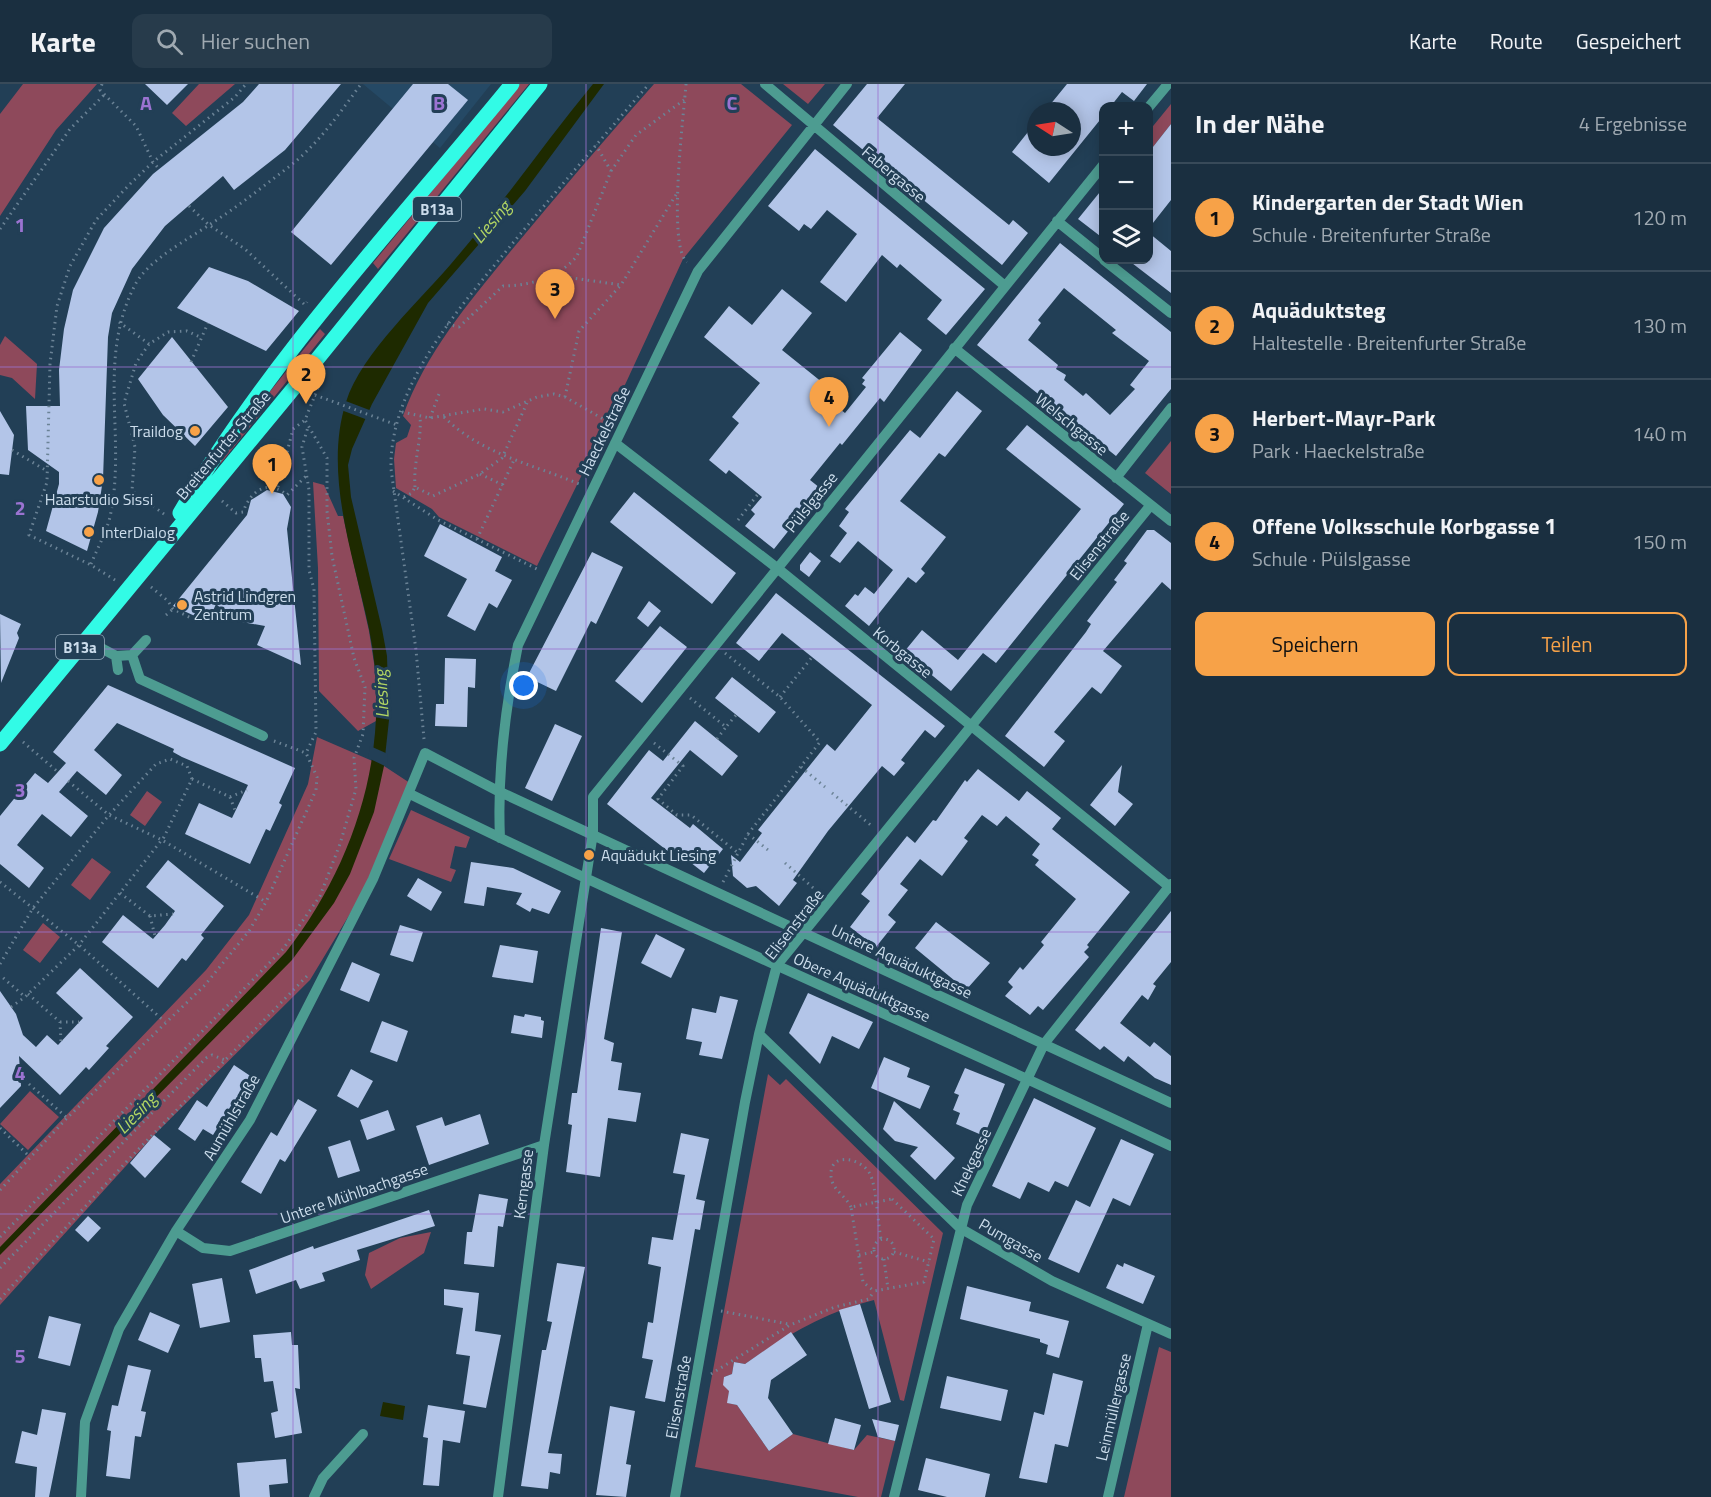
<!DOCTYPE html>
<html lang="de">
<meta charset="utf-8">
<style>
body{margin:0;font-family:"Titillium Web",sans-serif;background:#273b4b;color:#f1f3f6}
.controls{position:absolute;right:18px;top:18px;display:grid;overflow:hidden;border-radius:12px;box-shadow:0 3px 15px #0003}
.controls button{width:54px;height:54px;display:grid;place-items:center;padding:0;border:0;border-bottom:2px solid #384a59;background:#1a2f40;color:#f1f3f6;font:30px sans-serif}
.compass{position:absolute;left:1027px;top:18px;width:54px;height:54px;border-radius:50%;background:#1a2f40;box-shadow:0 3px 15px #0003;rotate:282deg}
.you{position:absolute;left:524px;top:602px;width:21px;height:21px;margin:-15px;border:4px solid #fff;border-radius:50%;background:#1a73e8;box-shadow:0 0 0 9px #1a73e833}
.badge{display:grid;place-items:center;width:39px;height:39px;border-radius:50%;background:#f7a248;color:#111;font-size:20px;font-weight:700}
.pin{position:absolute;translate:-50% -50px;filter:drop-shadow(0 2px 3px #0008)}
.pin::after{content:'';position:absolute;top:32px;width:21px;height:18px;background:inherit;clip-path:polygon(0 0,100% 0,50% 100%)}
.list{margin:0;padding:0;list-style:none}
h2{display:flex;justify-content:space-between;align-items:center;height:78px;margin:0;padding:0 24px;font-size:26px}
h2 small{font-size:20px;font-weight:400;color:#9fa9b1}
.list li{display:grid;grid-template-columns:39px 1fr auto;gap:18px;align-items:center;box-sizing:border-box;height:108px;padding:0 24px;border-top:2px solid #384a59}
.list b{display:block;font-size:22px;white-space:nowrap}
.list p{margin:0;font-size:20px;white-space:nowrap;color:#9fa9b1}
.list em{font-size:20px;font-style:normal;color:#9fa9b1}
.actions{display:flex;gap:12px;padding:18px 24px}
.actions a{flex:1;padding:14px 0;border:2px solid #f7a248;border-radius:12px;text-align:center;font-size:21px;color:#f7a248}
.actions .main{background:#f7a248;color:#111}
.icon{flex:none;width:33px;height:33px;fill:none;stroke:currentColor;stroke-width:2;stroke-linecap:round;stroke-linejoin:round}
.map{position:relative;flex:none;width:1171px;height:1413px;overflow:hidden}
header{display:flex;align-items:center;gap:36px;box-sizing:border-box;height:84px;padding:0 30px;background:#1a2f40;border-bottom:2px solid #384a59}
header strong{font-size:28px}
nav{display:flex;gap:33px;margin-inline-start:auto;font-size:21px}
.search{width:420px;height:54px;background:#273b4b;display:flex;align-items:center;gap:15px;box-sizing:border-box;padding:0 21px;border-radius:12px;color:#9fa9b1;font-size:22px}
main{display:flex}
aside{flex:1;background:#1a2f40}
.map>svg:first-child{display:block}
</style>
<header>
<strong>Karte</strong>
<div class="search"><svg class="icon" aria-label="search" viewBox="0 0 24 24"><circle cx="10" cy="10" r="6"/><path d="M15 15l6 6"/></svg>Hier suchen</div>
<nav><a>Karte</a><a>Route</a><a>Gespeichert</a></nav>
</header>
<main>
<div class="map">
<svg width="1171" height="1413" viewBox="0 0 1171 1413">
<rect width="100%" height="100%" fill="#223f56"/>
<path fill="#254965" d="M363,0H491L440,64Z"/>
<path fill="#8e495b" d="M23,0H97L56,46L0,132V30Z
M199,0H235L186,42L172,29Z
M520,0H529L378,185L373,179Z
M654,0H741L792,41L683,175L606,342L537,482L439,433L432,425L396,404L394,375L396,359L407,353L411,341L403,332C426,268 468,220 510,168C557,111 605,55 654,0Z
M783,0H825L808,20Z
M1171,20V40L1149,68V47Z
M320,245L325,250L221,379L216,375Z
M5,252L37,280L35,315L12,294L0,291V261Z
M1171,357V410L1145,389Z
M313,398L324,401L338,432H343L369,547L376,592V637L358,647L319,607L318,484Z
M317,653L384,682L413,701L377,785L310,896L154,1051L0,1221V1100L206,886L249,831L308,700Z
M147,707L162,718L145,742L130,731Z
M411,726L470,753L466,764L455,762L450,784L456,786L451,798L389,775Z
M92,774L111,788L90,816L71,801Z
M43,839L60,853L40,879L23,866Z
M768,990L780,1001L786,995L943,1149L904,1317L900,1316L874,1216C825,1228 786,1252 745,1280L734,1278L732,1290L724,1293L729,1307L728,1319L737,1321L769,1367L793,1350L854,1366L867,1351L895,1357L881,1413H858L695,1383Z
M30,1007L59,1033L28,1066L0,1040Z
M431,1148L424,1169L371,1205L365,1191L369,1169L400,1154Z
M1159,1263L1171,1268V1413H1124Z"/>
<path fill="#1e2a00" d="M593,0H604L525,107L428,219L372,320L352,365L348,381L351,413L382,545L387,572L389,636L384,682L374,728L350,790L334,819L292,876L0,1171V1163L286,868C357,777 393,660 369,545C354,473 323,390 346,318C361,269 423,214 456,174C504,118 546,57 593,0Z
M383,1318L405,1322L403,1336L380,1332Z"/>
<path fill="#223f56" d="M343,316L372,327L368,336L341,326Z
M370,662L388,670L387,683L368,674Z"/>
<path fill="#b3c5e8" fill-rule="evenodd" d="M145,0H188L167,21Z
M259,0H341L285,66L234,106L223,92L165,142L132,185L112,229L108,253L103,395L98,428L87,467L46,447L59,400V388L28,366L26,322H60L59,286L64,245L73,206L104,144L153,90L243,18Z
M413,0H448L468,16L331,181L291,148Z
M867,0H905L877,34L1009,141L1013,136L1028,149L1002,181L833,41Z
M1067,0H1147L1134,17L1122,8L1111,22H1104V31L1049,99L1012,68L1036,38V63H1072V27H1045Z
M1171,40V116L1149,144V68Z
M815,65L985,205L946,251L927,235L942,216L900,180L897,184L882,171L846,218L820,198L857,150L827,126L811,145L804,140L799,147L768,122Z
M1104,103V155L1078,135Z
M1149,149L1171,167V209L1128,176H1149Z
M1060,159L1171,248V305L1116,372L977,261ZM1064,204L1116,246L1112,249L1149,277L1130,301L1135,305L1110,331L1086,309L1083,312L1064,296L1066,291L1056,285L1058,281L1028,256L1041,239L1038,236Z
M209,183L248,197L299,227L266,267L177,224Z
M782,205L812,229L782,266L828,303L822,311L845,329L866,303L862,300L865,296L862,294L900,248L922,266L884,318L880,314L842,361L840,359L810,396L820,404L811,414L813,416L774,465L745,442L755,430L751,426L762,413L729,386L726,390L709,376L739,339L732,333L760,299L704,253L729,222L752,241Z
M172,253L228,323L195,362L163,331L138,295Z
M957,307L982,327L945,373L939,369L900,417L946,453L921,485L925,489L916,499L908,493L869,542L845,522L855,510L858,512L865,503L874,510L893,486L858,457L840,479L830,472L847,449L839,442L849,428L845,425L910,346L920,354Z
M0,327L14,351L9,391L0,390Z
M1027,341L1124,420L996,579L983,569L951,607L904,568L922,546L958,576L1081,425L1006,365Z
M267,406L283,410L291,423L287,445L301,581L257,561L265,542L236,537L216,520L208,538L173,522L247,431L251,416Z
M634,408L736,489L712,520L610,438Z
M440,440L502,473L495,487L512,496L497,524L489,519L475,547L447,532L467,495L424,472Z
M1147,446H1154L1171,459V506L1162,498L1103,567L1122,582L1101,610L1092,603L1054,648L1065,657L1044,683L1005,652L1086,548L1091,540L1087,537L1117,498L1114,496L1127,479L1124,477Z
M592,468L623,483L596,540L591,537L556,607L527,593Z
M810,468L821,477L809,493L800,486V481Z
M776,509L945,642L935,654L925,646L901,676L905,679L894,692L882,682L828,747L793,796L797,799L779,822L756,802L747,804L733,792L731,771L740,778L762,749L758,746L827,660L835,667L872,621L782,549L759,577L736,559Z
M649,517L661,527L648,543L637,534Z
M0,530L21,540L17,549L19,554L1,599Z
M660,542L687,563L642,619L615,597Z
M445,574L476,575L475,604L468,603L467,643L435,642L436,620H444Z
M732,593L776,628L759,649L715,614Z
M108,601L295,684L279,719L282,721L270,747L266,745L250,780L185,750L199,719L232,734L248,701L182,673L173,668L174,665L117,639L94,666L122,691L106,711L77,687L59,708L88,732L71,753L42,730L17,761L44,784L29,804L0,780V732L35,689L48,699L66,679L53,668Z
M695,637L738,672L722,692L690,666L651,714L690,744L693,740L723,765L704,789L672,764L669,768L607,720L649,666L663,677Z
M555,640L582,652L552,717L525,704Z
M1122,681L1118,708L1133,720L1115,742L1090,721Z
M978,685L1019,717L1027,707L1061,734L1052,745L1130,808L1087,861L1089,863L1084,868L1089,873L1043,926L1038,922L1030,931L1005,912L1013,903L1008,898L1020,883L1023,886L1044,861L1041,858L1076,815L1035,781L1039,776L1032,771L1040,760L1006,732L997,742L982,731L964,754L968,757L942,792L920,775L900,800L908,806L888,831L896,838L876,863L850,843L870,817L861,810L907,752L915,759L933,736L936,737L965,696L967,698Z
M168,776L224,822L201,851L204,854L186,877L182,874L158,904L102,858L123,831L153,855L165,841L175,827L146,803Z
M471,778L513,784L561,807L549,830L532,824L530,828L516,820L522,809L487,803L484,822L464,819Z
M418,794L442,808L431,827L407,812Z
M1171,827V878L1153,900L1156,902L1148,916L1142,911L1120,939L1150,963L1154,958L1171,972V1001L1155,994L1128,972L1124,978L1104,962L1100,966L1075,946Z
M936,838L990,879L966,906L915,864Z
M400,841L423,848L413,878L390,871Z
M601,844L622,848L604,955L614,959L611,977L622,979L618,1006L641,1009L636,1038L608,1034L600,1093L566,1088L572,1041L568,1040L572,1009H577Z
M656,850L685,865L671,894L641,879Z
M500,861L538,867L533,899L492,893Z
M352,878L380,890L369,918L340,906Z
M80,884L133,933L106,962L109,964L89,986L86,983L60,1011L19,972L21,1002L0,1024V907L16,930L23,951L36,963L47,951L58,961L83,934L56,909Z
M808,909L873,938L859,965L832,952L820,980L789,949Z
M720,912L738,916L722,975L699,971L702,958L686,955L692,924L716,929Z
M525,930L541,933V936L544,937L542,954L511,949L514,931L524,933Z
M382,937L408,947L397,978L370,968Z
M884,973L910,984L907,993L930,1002L920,1025L871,1004Z
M234,981L258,997L239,1025L232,1020L213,1051L203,1045L195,1057L178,1045L197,1016L207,1023Z
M965,984L1005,1000L984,1052L956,1040L960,1029L953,1026L959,1011L954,1009Z
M351,985L373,997L358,1024L337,1012Z
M1034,1014L1096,1044L1068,1103L1055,1097L1049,1108L1028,1098L1020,1115L992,1102Z
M298,1015L317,1026L285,1078L280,1075L261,1110L241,1098L271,1048L277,1052Z
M894,1017L955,1074L935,1096L910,1072L918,1063L895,1057L883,1045Z
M388,1026L395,1046L367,1056L360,1036Z
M480,1030L489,1060L429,1081L416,1042L442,1033L445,1042Z
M681,1049L709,1055L696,1115L705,1117L700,1146L695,1145L665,1318L645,1314L653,1276L642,1274L648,1238L653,1239L661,1183L648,1180L652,1153L673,1156L685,1091L673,1089Z
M154,1051L171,1065L145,1094L130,1079Z
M1121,1055L1154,1070L1130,1122L1113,1114L1079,1189L1048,1175L1076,1116L1090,1123Z
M350,1056L360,1087L338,1094L328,1063Z
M479,1110L508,1115L503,1143L498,1142L494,1183L464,1180L467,1148H472Z
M429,1126L435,1142L357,1166L360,1176L322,1189L325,1197L300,1205L296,1196L256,1210L249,1186L313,1162L314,1165Z
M88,1132L101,1144L88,1158L75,1146Z
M557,1179L585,1183L548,1369L562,1370L560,1390L550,1388L548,1405L521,1402L542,1266H546L552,1238L547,1237Z
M1124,1179L1155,1192L1143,1220L1106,1204L1117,1180L1123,1183Z
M222,1194L230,1238L200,1244L192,1200Z
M967,1202L1031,1218L1029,1227L1069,1237L1059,1274L1046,1270L1048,1261L1040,1258V1255L960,1235Z
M444,1205L479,1209L475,1247L501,1251L486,1324L463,1320L470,1272L456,1270L463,1224L444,1221Z
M860,1220L891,1318L869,1325L839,1226Z
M150,1228L180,1241L168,1269L138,1256Z
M49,1232L81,1240L70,1282L38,1274Z
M291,1248L292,1261H298L300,1305L295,1304L302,1349L275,1354L271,1329L278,1327L273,1297L264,1298L261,1274H255L253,1251Z
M791,1248L807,1271L771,1296L768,1314L793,1350L769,1367L737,1321L727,1319L729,1307L723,1301L724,1293L732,1290L734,1278L745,1280Z
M128,1281L151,1286L141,1327L146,1328L141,1353L135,1352L130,1395L106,1392L111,1347L107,1346L112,1321L118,1322Z
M1053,1289L1083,1297L1068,1363L1055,1360L1047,1399L1019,1394L1034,1328L1044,1331Z
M947,1292L1008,1306L1001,1337L940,1324Z
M428,1321L465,1327L460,1359L443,1356L439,1402L423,1401L428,1354L423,1353Z
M610,1322L635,1327L626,1380L631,1381L626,1413L596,1411Z
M42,1325L66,1329L49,1413H35L37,1383L15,1379L22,1347L37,1351Z
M835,1334L861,1341L854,1366L828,1360Z
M872,1335L899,1341L895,1357L878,1353Z
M926,1374L990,1390L985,1413H947L918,1406Z
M286,1375L288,1399L269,1401L270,1413H240L237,1379Z"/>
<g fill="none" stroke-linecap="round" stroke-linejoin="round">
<path stroke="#6b8396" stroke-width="3" stroke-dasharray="1.5 4.5" stroke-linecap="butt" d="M102,0L100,6L136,42L153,78L159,85
M686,0C684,29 667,162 687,178
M611,87L636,51L684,16
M189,122L209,141L245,165L305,221L307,218
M0,145L70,45L104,11
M552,191L621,201
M119,238L149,260
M447,240L459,243L503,202C529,202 560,193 577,172L611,87L596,61
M191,278L208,239
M315,311L397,341
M565,313L579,247L621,201L677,109
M402,328L430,334L484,325L503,328L537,313L554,310L565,313L610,339
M444,333C481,370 532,380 579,400
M430,334L439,310
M12,366L47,387
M480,390L503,401
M278,403L293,345L305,336L319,301
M415,403C413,379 422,356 420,332
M393,407L438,436L539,486
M404,413L412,409L415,403L433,412L480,390L502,374L527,319
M222,417L236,429L243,428C251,406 268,395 287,411L308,390
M164,430L132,407L135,363L124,319L136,279L149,260L168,248L187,247L200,253
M738,436L758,410
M477,455L514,376
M91,480C97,465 106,449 110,433C127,354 96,276 135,201C147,177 187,156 209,141C236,124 261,104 286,85C317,62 339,30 361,0
M115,496L91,481L29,451L47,398L50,280L57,222L70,182L96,136L129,101L153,78L235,13L246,0
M151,503L168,517L173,525L191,534
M166,531L173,525
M780,613L813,572
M690,614L726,643L736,631
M424,655L416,566L391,385C389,301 462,221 512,160C557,106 603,53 649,0
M717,655L726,643
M274,657L306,669
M23,658L58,688
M654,659L683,682L658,715L677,731H691L738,769
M801,683L825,703
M192,695L230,713L236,729
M68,697L109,731L162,756L266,818
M832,709L873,743
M230,713L247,706
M748,750L768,766
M785,779L819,809
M0,798L79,861L165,938
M723,798L748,750L820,658L780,613L725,569
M120,809L150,832L173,830
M150,832L155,852
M0,880L33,824L109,731L156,680L170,675L187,682L192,695L164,753L79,861L25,913L0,891
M28,910L60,938L61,958
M11,923L25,913
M60,938H79
M20,992L67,1034
M0,1044L30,1073
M0,1106L67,1034L205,901L249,847L266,818L316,706L317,693L306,669L316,648L314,505L309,486V406L302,363L308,343
M892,1115L934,1155L924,1198L874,1207L863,1198L851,1123Z
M851,1123C845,1111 832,1106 831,1092C829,1067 862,1074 870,1090C876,1101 878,1140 881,1155
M0,1153L283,865L320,812L340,760L356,705L354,674L363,650L365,603L354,574L332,472L327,427V374L305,336
M874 1165a10 10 0 1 1 20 0a10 10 0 1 1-20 0Z
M894,1168L929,1178
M859,1171L874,1168
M884,1175L888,1205
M0,1184L206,974L212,971L225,976
M0,1215L128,1076L307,892
M721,1227L788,1240
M711,1290L790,1241L835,1223L869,1215L874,1207"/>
<path stroke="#4d9c91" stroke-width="10" d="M765,0L1005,202
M1148,24L1168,0
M1057,137L1104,175
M1104,176L1171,229
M954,264L1171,437
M615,359L777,484L1171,804
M1116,394L1171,324
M86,556L116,572L132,571L146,556
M132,571L140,595L263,652
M116,572L118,586
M410,710C661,834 919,942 1171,1062
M500,754C497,688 505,625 518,561L698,187L847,0
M759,950L960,1144L1052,1197L1171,1250
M176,1147L203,1164L230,1167L544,1061
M81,1413L85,1338L119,1245L176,1147L250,1036L373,795L425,669L498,707L1171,1019
M314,1413L323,1394L363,1350
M498,1413L544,1061L593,749V713L1104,80
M675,1413L745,1018L759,950L777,881L1150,422
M894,1413L967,1121L1044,960L1171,800
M1108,1413L1148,1240"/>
<path stroke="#32fbe6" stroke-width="15" d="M180,429C271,273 398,140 512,0
M0,660L293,305L540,0"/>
</g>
<path fill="none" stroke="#9b73d1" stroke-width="1.5" stroke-opacity="0.55" d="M293,0V1413M586,0V1413M878,0V1413M0,283H1171M0,565H1171M0,848H1171M0,1130H1171"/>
<g fill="#f7a248" stroke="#223f56" stroke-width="2">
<circle cx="195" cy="347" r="6"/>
<circle cx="99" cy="396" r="6"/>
<circle cx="89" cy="448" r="6"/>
<circle cx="182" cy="521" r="6"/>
<circle cx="589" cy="771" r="6"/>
</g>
<g text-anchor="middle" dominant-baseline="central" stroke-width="6" stroke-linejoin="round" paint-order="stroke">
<g fill="#223f56" stroke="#99aebf" stroke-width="1.5">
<rect x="413" y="113" width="48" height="24" rx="4.5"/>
<rect x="56" y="551" width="48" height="24" rx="4.5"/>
</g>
<g font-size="15" font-weight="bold" fill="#ccddec">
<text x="437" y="125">B13a</text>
<text x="80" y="563">B13a</text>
</g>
<g font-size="16" fill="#ccddec" stroke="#223f56">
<text transform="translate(894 90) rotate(40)">Fabergasse</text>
<text transform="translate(1072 340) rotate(39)">Welschgasse</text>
<text transform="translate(604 347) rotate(-64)">Haeckelstraße</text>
<text transform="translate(223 361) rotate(-50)">Breitenfurter Straße</text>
<text transform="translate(811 418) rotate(-51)">Pülslgasse</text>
<text transform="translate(1099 461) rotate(-51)">Elisenstraße</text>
<text transform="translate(903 568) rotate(39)">Korbgasse</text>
<text transform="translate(794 840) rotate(-52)">Elisenstraße</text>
<text transform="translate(902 877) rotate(25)">Untere Aquäduktgasse</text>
<text transform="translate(862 903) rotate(24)">Obere Aquäduktgasse</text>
<text transform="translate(231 1033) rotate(-60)">Aumühlstraße</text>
<text transform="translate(971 1078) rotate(-65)">Khekgasse</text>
<text transform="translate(523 1100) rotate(-83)">Kerngasse</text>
<text transform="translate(354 1109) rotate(-19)">Untere Mühlbachgasse</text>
<text transform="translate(1011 1156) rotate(30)">Pumgasse</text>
<text transform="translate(678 1313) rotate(-80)">Elisenstraße</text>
<text transform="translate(1113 1323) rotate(-77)">Leinmüllergasse</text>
</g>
<g font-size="16" fill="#ccddec" stroke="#223f56" text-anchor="start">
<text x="183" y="347" text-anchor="end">Traildog</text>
<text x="99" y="415" text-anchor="middle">Haarstudio Sissi</text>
<text x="101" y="448">InterDialog</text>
<text x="194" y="512">Astrid Lindgren<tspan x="194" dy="18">Zentrum</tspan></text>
<text x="601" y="771">Aquädukt Liesing</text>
</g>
<g font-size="18" font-style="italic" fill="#b2d563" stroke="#223f56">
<text transform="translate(491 138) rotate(-50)">Liesing</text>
<text transform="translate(381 610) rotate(-93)">Liesing</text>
<text transform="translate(136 1029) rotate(-46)">Liesing</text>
</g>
</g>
<g font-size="20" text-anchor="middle" font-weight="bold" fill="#9b73d1" stroke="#223f56" stroke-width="6" stroke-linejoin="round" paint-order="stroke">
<text x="146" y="26">A</text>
<text x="439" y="26">B</text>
<text x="732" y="26">C</text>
<text x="20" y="148">1</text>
<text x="20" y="431">2</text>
<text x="20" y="713">3</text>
<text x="20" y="996">4</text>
<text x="20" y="1279">5</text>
</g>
</svg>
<div class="controls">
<button>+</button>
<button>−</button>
<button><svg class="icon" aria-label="layers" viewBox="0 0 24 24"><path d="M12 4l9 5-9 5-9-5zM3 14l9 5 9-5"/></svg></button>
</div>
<svg class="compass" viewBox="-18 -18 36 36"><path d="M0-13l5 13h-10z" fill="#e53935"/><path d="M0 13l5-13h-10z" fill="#9fa9b1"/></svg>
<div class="you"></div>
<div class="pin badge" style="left:272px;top:410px">1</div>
<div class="pin badge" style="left:306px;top:320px">2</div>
<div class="pin badge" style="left:555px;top:235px">3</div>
<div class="pin badge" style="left:829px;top:343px">4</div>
</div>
<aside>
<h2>In der Nähe<small>4 Ergebnisse</small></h2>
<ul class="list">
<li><span class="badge">1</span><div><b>Kindergarten der Stadt Wien</b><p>Schule · Breitenfurter Straße</p></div><em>120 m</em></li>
<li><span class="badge">2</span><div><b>Aquäduktsteg</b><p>Haltestelle · Breitenfurter Straße</p></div><em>130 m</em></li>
<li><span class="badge">3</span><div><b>Herbert-Mayr-Park</b><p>Park · Haeckelstraße</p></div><em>140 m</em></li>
<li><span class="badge">4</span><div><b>Offene Volksschule Korbgasse 1</b><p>Schule · Pülslgasse</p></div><em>150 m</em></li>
</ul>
<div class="actions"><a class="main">Speichern</a><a>Teilen</a></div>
</aside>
</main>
